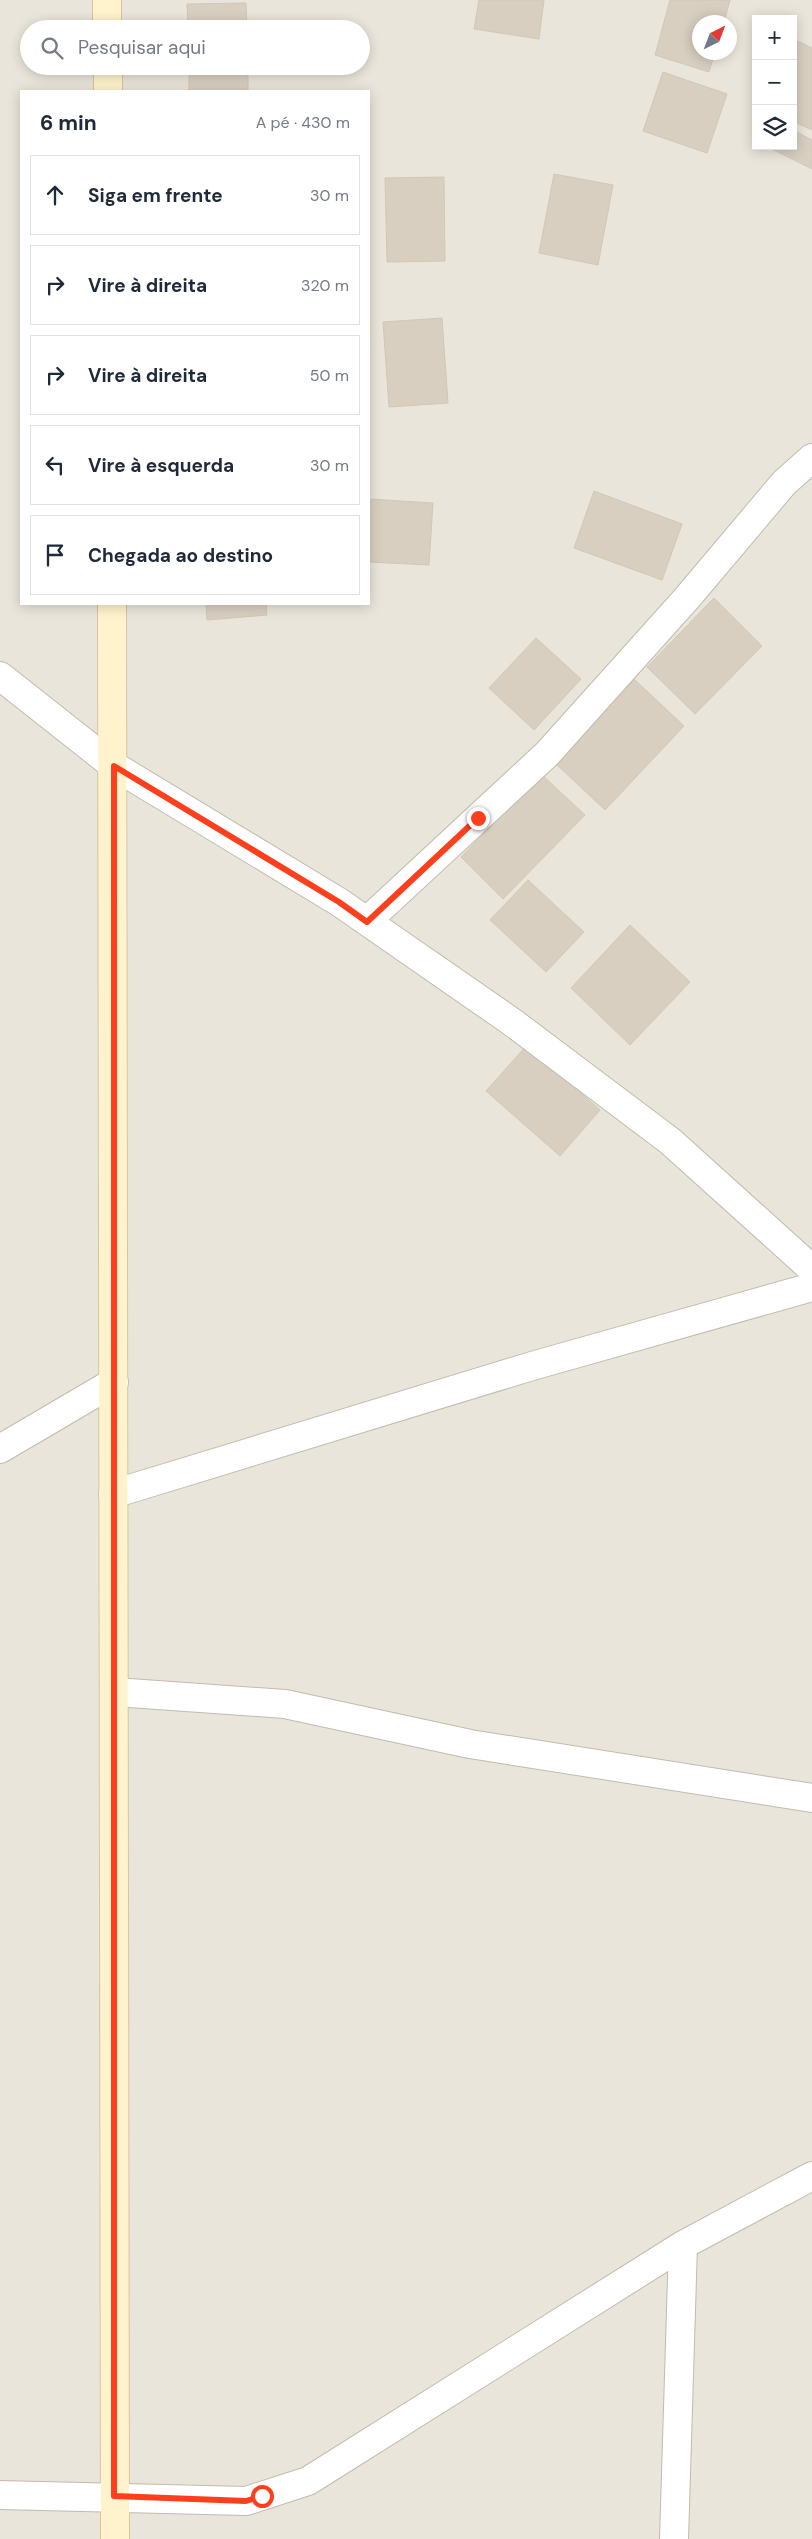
<!DOCTYPE html>
<html lang="pt">
<meta charset="utf-8">
<style>
body{margin:0;font-family:"DM Sans",sans-serif;background:#f6f6f7;color:#1f2937}
.controls{position:absolute;right:15px;top:15px;display:grid;overflow:hidden;border-radius:0px;box-shadow:0 2px 12px #0003}
.controls button{width:45px;height:45px;display:grid;place-items:center;padding:0;border:0;border-bottom:1px solid #e0e1e3;background:#fff;color:#1f2937;font:25px sans-serif}
.compass{position:absolute;left:692px;top:15px;width:45px;height:45px;border-radius:50%;background:#fff;box-shadow:0 2px 12px #0003;rotate:42deg}
.stop{position:absolute;width:15px;height:15px;margin:-11px;border:4px solid #fc3f1d;border-radius:50%;background:#fff}
.stop.end{background:#fc3f1d;border-color:#fff;box-shadow:0 1px 5px #0008}
.list{margin:0;padding:0;list-style:none}
h2{display:flex;justify-content:space-between;align-items:center;height:65px;margin:0;padding:0 20px;font-size:21px}
h2 small{font-size:16px;font-weight:400;color:#747a83}
.list li{display:grid;grid-template-columns:32px 1fr auto;gap:15px;align-items:center;box-sizing:border-box;height:80px;margin:0 10px 10px;padding:0 10px;border:1px solid #e0e1e3;border-radius:0px}
.list b{display:block;font-size:19px;white-space:nowrap}
.list em{font-size:16px;font-style:normal;color:#747a83}
.icon{flex:none;width:28px;height:28px;fill:none;stroke:currentColor;stroke-width:2;stroke-linecap:round;stroke-linejoin:round}
.map{position:relative;flex:none;width:812px;height:2539px;overflow:hidden}
.search{position:absolute;background:#fff;box-shadow:0 2px 12px #0003;left:20px;top:20px;width:350px;height:55px;display:flex;align-items:center;gap:12px;box-sizing:border-box;padding:0 18px;border-radius:28px;color:#747a83;font-size:19px}
.panel{position:absolute;background:#fff;box-shadow:0 2px 12px #0003;left:20px;top:90px;width:350px;height:515px;border-radius:0px}
.map>svg:first-child{display:block}
</style>
<div class="map">
<svg width="812" height="2539" viewBox="0 0 812 2539">
<rect width="100%" height="100%" fill="#f6f3ec"/>
<path fill="#eae5da" fill-rule="evenodd" d="M0,0H812V2539H0ZM756,19H793V146H756ZM700,22H730V52H700ZM29,29H361V66H29ZM21,91H369V604H21Z"/>
<path fill="#d8cfc1" stroke="#d3c7b4" d="M479,0H544L539,39L474,29Z
M670,0H730L724,22H700V52H715L709,72L655,55Z
M246,3L247,29H188L187,4Z
M793,39L812,48V130L793,121Z
M189,66H248V91H189Z
M663,72L727,94L707,153L643,131Z
M793,130L812,140V169L772,149L774,146H793Z
M554,174L613,185L598,265L539,253Z
M444,177L445,261L387,262L385,178Z
M442,318L448,403L389,407L383,322Z
M594,491L682,524L662,580L574,548Z
M369,499L433,503L429,565L369,562Z
M714,598L762,646L695,714L647,667Z
M206,604H266L267,615L207,620Z
M536,638L581,679L534,730L489,688Z
M634,679L684,726L605,810L554,762Z
M541,774L585,815L503,899L461,857Z
M528,880L584,932L546,972L490,920Z
M630,925L690,982L630,1045L571,988Z
M527,1045L600,1110L560,1156L486,1091Z"/>
<g fill="none" stroke-linecap="round" stroke-linejoin="round">
<defs>
<path id="street" d="M0,676L114,766L339,902L512,1022L670,1141L812,1269
M367,921L547,754L687,598L784,483L812,458
M0,1449L114,1382
M113,1494L532,1366L812,1287
M115,1692L285,1704L470,1744L812,1798
M0,2495L246,2501L308,2481L683,2245L812,2176
M674,2539L683,2245"/>
<path id="secondary" d="M107,0V29
M108,66V91
M112,604L115,2539"/>
</defs>
<use href="#street" stroke="#c2bbae" stroke-width="30"/>
<use href="#secondary" stroke="#d6c79b" stroke-width="30"/>
<use href="#street" stroke="#fff" stroke-width="28"/>
<use href="#secondary" stroke="#fff3cd" stroke-width="28"/>
</g>
<g fill="none" stroke-linecap="round" stroke-linejoin="round">
<path stroke="#fc3f1d" stroke-width="6" d="M262,2496L246,2501L114,2496V766L339,902L367,922L478,818"/>
</g>
</svg>
<div class="controls">
<button>+</button>
<button>−</button>
<button><svg class="icon" aria-label="layers" viewBox="0 0 24 24"><path d="M12 4l9 5-9 5-9-5zM3 14l9 5 9-5"/></svg></button>
</div>
<svg class="compass" viewBox="-18 -18 36 36"><path d="M0-13l5 13h-10z" fill="#e53935"/><path d="M0 13l5-13h-10z" fill="#747a83"/></svg>
<div class="stop" style="left:262px;top:2496px"></div>
<div class="stop end" style="left:478px;top:818px"></div>
<div class="search"><svg class="icon" aria-label="search" viewBox="0 0 24 24"><circle cx="10" cy="10" r="6"/><path d="M15 15l6 6"/></svg>Pesquisar aqui</div>
<section class="panel">
<h2>6 min<small>A pé · 430 m</small></h2>
<ul class="list">
<li><svg class="icon" aria-label="ahead" viewBox="0 0 24 24"><path d="M12 20V5M6 11l6-6 6 6"/></svg><div><b>Siga em frente</b></div><em>30 m</em></li>
<li><svg class="icon" aria-label="right" viewBox="0 0 24 24"><path d="M7 20v-9h11M14 6l5 5-5 5"/></svg><div><b>Vire à direita</b></div><em>320 m</em></li>
<li><svg class="icon" aria-label="right" viewBox="0 0 24 24"><path d="M7 20v-9h11M14 6l5 5-5 5"/></svg><div><b>Vire à direita</b></div><em>50 m</em></li>
<li><svg class="icon" aria-label="left" viewBox="0 0 24 24"><path d="M17 20v-9H6M10 6l-5 5 5 5"/></svg><div><b>Vire à esquerda</b></div><em>30 m</em></li>
<li><svg class="icon" aria-label="arrive" viewBox="0 0 24 24"><path d="M6 21V4h12l-3 4 3 4H6"/></svg><div><b>Chegada ao destino</b></div></li>
</ul>
</section>
</div>
